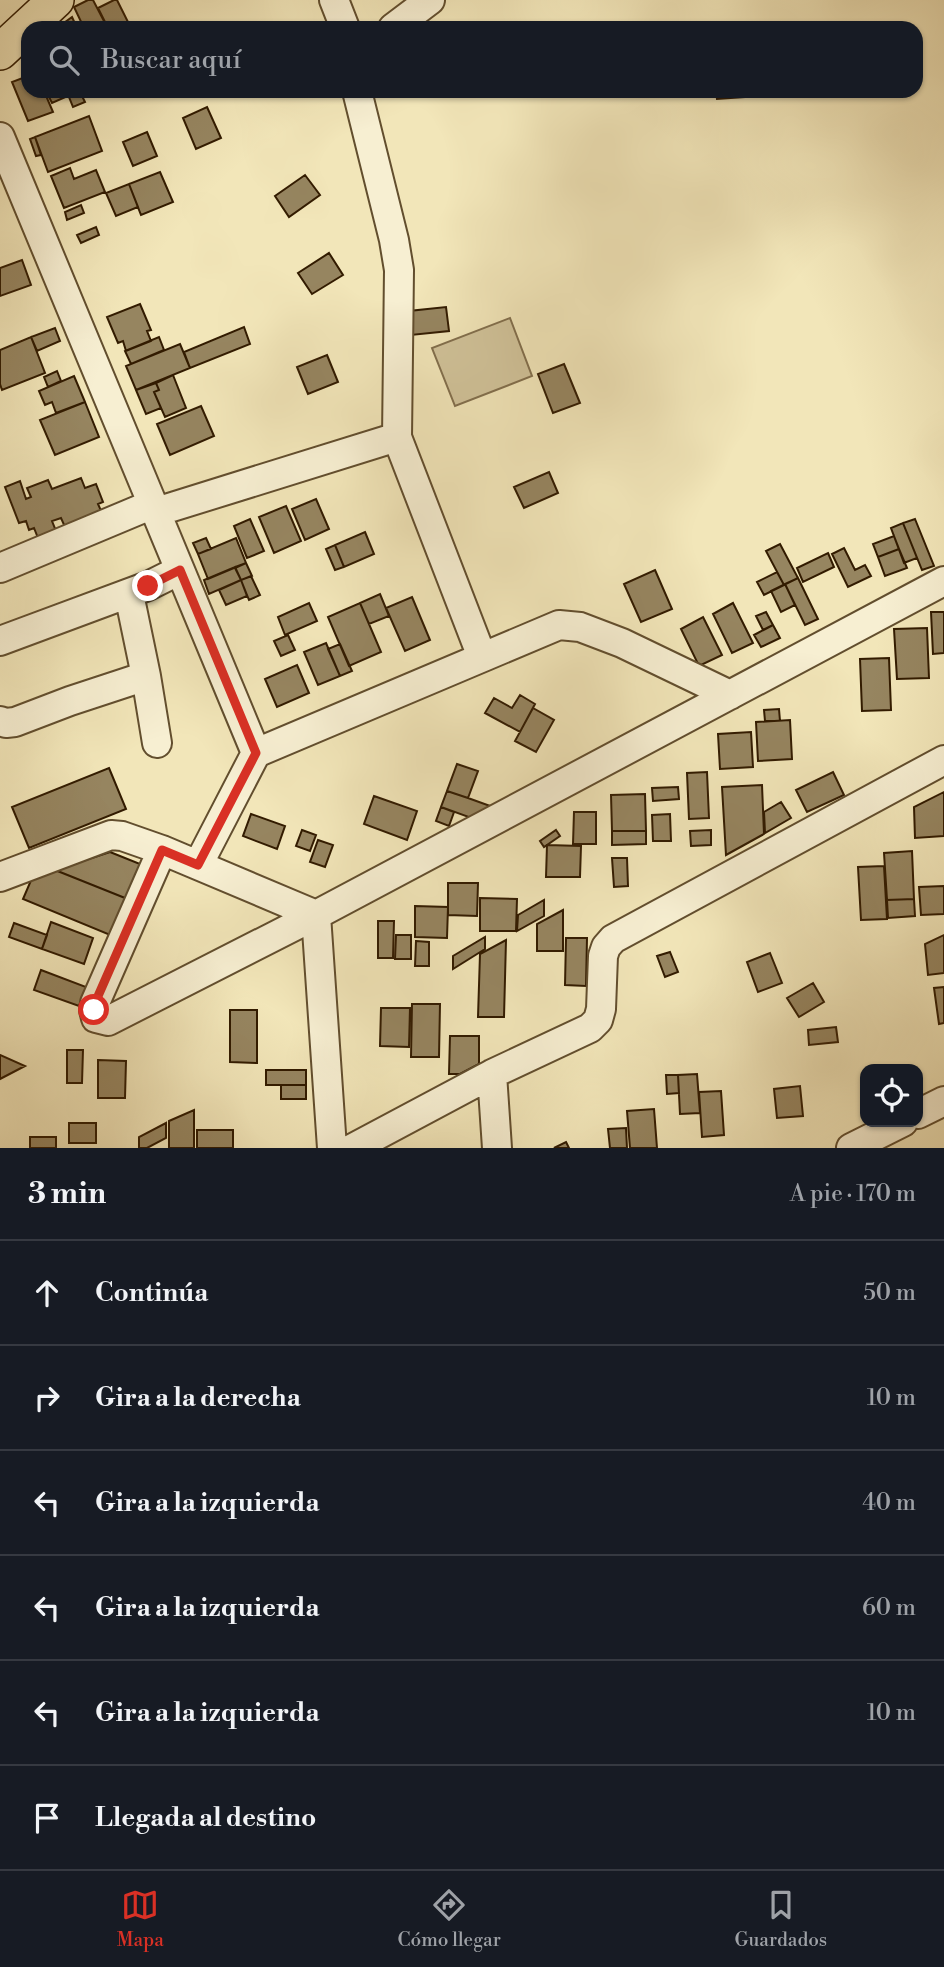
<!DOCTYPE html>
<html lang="es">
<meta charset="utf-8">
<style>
body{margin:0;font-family:"Libre Bodoni",serif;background:#242831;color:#f1f3f6}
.controls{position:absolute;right:21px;bottom:21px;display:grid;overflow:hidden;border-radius:14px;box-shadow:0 2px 5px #0004}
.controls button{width:63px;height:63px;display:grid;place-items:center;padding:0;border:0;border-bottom:2px solid #363941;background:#171b24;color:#f1f3f6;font:35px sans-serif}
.stop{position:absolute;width:21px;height:21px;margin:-16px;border:5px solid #d93025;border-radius:50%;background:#fff}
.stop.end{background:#d93025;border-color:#fff;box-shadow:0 2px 7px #0008}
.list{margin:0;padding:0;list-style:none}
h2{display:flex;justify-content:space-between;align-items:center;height:91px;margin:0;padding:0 28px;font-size:30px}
h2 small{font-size:23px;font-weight:400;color:#9ea1a6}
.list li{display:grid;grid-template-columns:46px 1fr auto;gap:21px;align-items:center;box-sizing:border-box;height:105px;padding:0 28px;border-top:2px solid #363941}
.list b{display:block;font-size:26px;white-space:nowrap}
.list em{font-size:23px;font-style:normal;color:#9ea1a6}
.icon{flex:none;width:38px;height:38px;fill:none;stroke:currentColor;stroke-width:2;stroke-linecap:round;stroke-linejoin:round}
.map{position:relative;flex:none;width:944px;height:1148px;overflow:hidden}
.search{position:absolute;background:#171b24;box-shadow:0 2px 5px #0004;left:21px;right:21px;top:21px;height:77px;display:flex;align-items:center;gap:18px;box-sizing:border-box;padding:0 24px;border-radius:21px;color:#9ea1a6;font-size:26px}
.sheet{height:721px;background:#171b24}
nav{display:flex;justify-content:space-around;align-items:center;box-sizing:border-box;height:98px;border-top:2px solid #363941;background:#171b24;font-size:19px;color:#9ea1a6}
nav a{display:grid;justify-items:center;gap:4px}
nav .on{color:#d93025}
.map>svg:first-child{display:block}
</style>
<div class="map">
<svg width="944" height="1148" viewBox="0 0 944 1148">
<rect width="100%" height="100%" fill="#f2e6b9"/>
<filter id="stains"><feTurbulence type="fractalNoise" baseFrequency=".00286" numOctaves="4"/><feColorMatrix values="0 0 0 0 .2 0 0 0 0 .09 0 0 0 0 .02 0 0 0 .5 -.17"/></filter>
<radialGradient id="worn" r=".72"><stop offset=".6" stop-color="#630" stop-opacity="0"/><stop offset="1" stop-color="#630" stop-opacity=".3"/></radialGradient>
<path fill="#d1c39a" stroke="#826f4d" stroke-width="2" d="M510,318L532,376L455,406L432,348Z"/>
<path fill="#968560" stroke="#321b00" stroke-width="2" d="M88,0H93L105,23L95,28H84L74,7Z
M88,0H93L105,23L95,28H84L74,7Z
M114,0H117L128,22L116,28H108L98,8Z
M72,17L77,28H57Z
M28,76V91H44L53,112L28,121L12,82Z
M46,91H79L52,103Z
M716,91H759V96L717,99Z
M80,92L85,102L73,107L69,97Z
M207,107L221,138L196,149L183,118Z
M89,116L102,151L48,172L35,137Z
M147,132L157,156L133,166L123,142Z
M35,137L41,155L36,156L30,139Z
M70,168L74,179L96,170L105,192L64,208L51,176Z
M160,172L173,202L141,215L129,184Z
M305,175L320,195L289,217L275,196Z
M129,184L138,207L116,216L106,193Z
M81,205L84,213L67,220L65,212Z
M96,227L99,235L81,243L77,235Z
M329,253L343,275L312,294L298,273Z
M22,260L31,285L0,296V268Z
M140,304L151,330L147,331L151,341L126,351L123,341L118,343L107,317Z
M446,307L449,331L411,335L409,311Z
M244,327L250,344L190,368L184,352Z
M55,328L60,341L37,351L31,337Z
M31,337L45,373L2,390L0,384V350Z
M159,337L164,350L131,364L125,351Z
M180,344L190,368L136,390L126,366Z
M327,355L338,382L308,394L297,367Z
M564,364L580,403L553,413L538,374Z
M57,371L61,381L48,387L44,377Z
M173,375L186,408L165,417L154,392L159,390L156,383Z
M74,376L85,402L56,413L52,402L45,405L39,391Z
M156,383L159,390L154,392L161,408L146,414L136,390Z
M85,402L99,437L55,455L40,420Z
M201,406L214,436L170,455L157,424Z
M549,472L558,493L524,508L514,487Z
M81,478L85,488L96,484L103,502L98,504L102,513L65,527L61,518L52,521L56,531L38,538L34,528L29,530L26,521L19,523L5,487L20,481L26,499L31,497L27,488L48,480L52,489Z
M316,499L329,529L305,540L292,509Z
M286,506L301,541L274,553L259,517Z
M286,506L301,541L274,553L259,517Z
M250,519L264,551L247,558L234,526Z
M915,519L934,566L922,570L903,523Z
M903,523L917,558L904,563L891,528Z
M365,532L374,554L344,567L335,545Z
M894,536L899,549L878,557L873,544Z
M206,538L211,549L198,554L193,543Z
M236,538L246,563L208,579L198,554Z
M236,538L246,563L208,579L198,554Z
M780,544L798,578L784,585L766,551Z
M335,545L344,567L335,570L326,549Z
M844,548L855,570L865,565L871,576L848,587L832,554Z
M899,549L907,568L885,576L878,557Z
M828,553L834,567L803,582L797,568Z
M246,563L252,576L241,580L235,568Z
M246,563L252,576L241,580L235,567Z
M235,567L241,580L209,594L204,580Z
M235,567L241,580L209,594L204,580Z
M655,570L672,609L641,622L624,584Z
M777,572L784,585L764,595L757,582Z
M251,576L260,595L249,600L241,580Z
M798,578L818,619L805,625L785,584Z
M241,580L247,596L226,605L219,590Z
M785,584L795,605L781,612L771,591Z
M380,594L389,616L369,624L360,603Z
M412,597L430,640L405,651L386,608Z
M309,603L317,621L285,635L278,617Z
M360,603L381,652L349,666L328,617Z
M733,603L753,643L732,653L713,614Z
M766,612L773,625L763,630L756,616Z
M931,612H944V653L933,654Z
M703,617L722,655L699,666L681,629Z
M773,625L780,638L761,647L754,635Z
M927,628L929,678L897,679L894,629Z
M288,635L295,650L281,656L274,641Z
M326,643L340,676L318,685L304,652Z
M340,644L352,671L340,676L328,649Z
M889,658L891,710L862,711L860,659Z
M297,665L309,693L277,707L265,679Z
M520,695L535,704L520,732L485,713L494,698L512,708Z
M533,708L554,720L536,752L515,741Z
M779,709L780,721H765L764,710Z
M790,720L792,759L758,761L756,722Z
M751,732L753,767L720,769L718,734Z
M457,764L478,771L468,798L447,791Z
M109,768L126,809L29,848L12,807Z
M707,772L709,818L689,819L687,773Z
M833,772L844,795L807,812L796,790Z
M762,785L764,834L726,855L722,787Z
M762,785L764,834L726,855L722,787Z
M678,787L679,799L653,801L652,788Z
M678,787L679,799L653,801L652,788Z
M447,791L468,798L493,807L474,819L441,807Z
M944,792V836L915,838L914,807Z
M645,794L646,831H612L611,795Z
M374,796L417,811L407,840L364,824Z
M781,802L791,818L765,833L764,812Z
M441,807L454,812L449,826L436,821Z
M574,812H596V844H573Z
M251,814L285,826L277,849L243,836Z
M670,814L671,841H653L652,815Z
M670,814L671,841H653L652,815Z
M302,830L316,835L310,851L296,846Z
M556,830L560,836L544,847L540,841Z
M711,830V845L691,846L690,831Z
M612,831H646V844L612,845Z
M318,840L333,845L325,867L310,862Z
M547,845L581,846L580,877H546Z
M912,851L914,899L887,900L884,853Z
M110,852L145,866L130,900L55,870Z
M110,852L145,866L130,900L55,870Z
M612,858H627L628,886L614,887Z
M884,866L887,919L861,920L858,867Z
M55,870L130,900L115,937L23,899L32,878Z
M55,870L130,900L115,937L23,899L32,878Z
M448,883H478L477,916L448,915Z
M944,886V914L921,915L919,887Z
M480,898L517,899L516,931H480Z
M914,899L915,916L888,918L887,900Z
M544,900V916L517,931L518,915Z
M415,906L448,907L447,938L415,937Z
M563,910V951H537V924Z
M378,921H394L393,958H378Z
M51,922L93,938L84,964L42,949Z
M14,923L47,935L42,949L9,937Z
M396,935H411V959H395Z
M944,935V973L928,975L925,944Z
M944,935V973L928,975L925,944Z
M485,937V949L453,969V956Z
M566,938H587L586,986L565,985Z
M566,938H587L586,986L565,985Z
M506,940L504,1017H478L480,954Z
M506,940L504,1017H478L480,954Z
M416,941L429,942V966H415Z
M670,952L678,972L665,977L657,956Z
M770,953L782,983L758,992L747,962Z
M41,970L86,987L79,1006L34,990Z
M813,983L824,1002L799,1017L787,998Z
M944,987V1023L939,1024L934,988Z
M944,987V1023L939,1024L934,988Z
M412,1004H440L439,1057H411Z
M381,1008H410L409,1047L380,1046Z
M230,1010H257V1063L230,1062Z
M836,1027L838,1042L809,1045L808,1030Z
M450,1036H479V1064L460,1074H449Z
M67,1050H83L82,1083H67Z
M0,1055L25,1066L0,1079Z
M98,1060L126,1061L125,1098H98Z
M266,1070H306V1085H266Z
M266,1070H306V1085H266Z
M697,1074L700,1113L680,1114L678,1075Z
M697,1074L700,1113L680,1114L678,1075Z
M666,1075H678L679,1093L667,1094Z
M666,1075H678L679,1093L667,1094Z
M281,1085H306V1099H281Z
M281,1085H306V1099H281Z
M800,1086L803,1116L777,1118L774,1089Z
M721,1091L724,1135L702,1137L699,1092Z
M721,1091L724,1135L702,1137L699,1092Z
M654,1109L657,1148H630L627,1111Z
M194,1110V1148H169V1121Z
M69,1123H96V1143H69Z
M166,1123V1138L147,1148H139V1137Z
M626,1128L627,1148H610L608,1129Z
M197,1130H233V1148H197Z
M30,1137H56V1148H30Z
M566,1142L569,1148H554Z"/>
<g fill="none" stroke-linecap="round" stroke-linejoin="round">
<defs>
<path id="minor" d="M334,0L345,28
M393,28L430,0
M357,91L394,240L399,270L397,437L482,657
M0,137L256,753
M156,512L397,437
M0,568L153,504
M0,641L148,586L180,570
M146,676L157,743
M0,721L6,723L15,722L70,701L146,676L129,594
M162,850L95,1003L94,1010L96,1018L108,1021L316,915L944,581
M198,865L256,753L559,625L580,627L622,643L730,695
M0,877L111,835L122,836L162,850L316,915
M316,915L332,1148
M492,1074L497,1148
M918,1114L944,1101
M353,1148L492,1074L590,1028L598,1020L601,1009L603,956L606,947L613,939L944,760
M851,1148L903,1122"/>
<path id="major" d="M0,52L56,0"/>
</defs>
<use href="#minor" stroke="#624e2e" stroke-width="32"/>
<use href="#major" stroke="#321b00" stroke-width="38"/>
<use href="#minor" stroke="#f7efd2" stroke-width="28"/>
<use href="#major" stroke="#f2e6b9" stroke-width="35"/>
</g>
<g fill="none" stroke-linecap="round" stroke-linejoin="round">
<path stroke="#d93025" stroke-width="9" d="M94,1010L95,1003L162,850L198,865L256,753L180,570L148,586"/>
</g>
<rect width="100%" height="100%" filter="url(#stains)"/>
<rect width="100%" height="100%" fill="url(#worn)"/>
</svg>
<div class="controls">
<button><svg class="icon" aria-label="locate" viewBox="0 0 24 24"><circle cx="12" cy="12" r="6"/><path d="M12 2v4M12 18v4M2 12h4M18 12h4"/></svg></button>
</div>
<div class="stop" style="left:94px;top:1010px"></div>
<div class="stop end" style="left:148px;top:586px"></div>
<div class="search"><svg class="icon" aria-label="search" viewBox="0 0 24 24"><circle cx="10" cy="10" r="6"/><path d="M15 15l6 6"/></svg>Buscar aquí</div>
</div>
<section class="sheet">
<h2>3 min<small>A pie · 170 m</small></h2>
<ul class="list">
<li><svg class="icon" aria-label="ahead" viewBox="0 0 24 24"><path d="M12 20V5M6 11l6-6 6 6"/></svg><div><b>Continúa</b></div><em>50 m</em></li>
<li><svg class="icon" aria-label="right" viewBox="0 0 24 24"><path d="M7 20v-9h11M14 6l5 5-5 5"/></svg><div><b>Gira a la derecha</b></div><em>10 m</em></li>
<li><svg class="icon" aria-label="left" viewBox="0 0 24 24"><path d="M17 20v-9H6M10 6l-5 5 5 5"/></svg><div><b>Gira a la izquierda</b></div><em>40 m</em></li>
<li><svg class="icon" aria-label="left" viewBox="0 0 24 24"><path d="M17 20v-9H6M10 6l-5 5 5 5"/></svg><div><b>Gira a la izquierda</b></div><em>60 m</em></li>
<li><svg class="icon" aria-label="left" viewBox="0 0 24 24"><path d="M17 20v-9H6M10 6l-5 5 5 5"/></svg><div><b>Gira a la izquierda</b></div><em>10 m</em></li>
<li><svg class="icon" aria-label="arrive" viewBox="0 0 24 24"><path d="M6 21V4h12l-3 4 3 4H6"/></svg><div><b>Llegada al destino</b></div></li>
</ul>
</section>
<nav>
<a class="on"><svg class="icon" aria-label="map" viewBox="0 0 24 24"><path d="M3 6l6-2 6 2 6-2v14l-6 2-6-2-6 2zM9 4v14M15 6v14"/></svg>Mapa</a>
<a><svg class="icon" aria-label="directions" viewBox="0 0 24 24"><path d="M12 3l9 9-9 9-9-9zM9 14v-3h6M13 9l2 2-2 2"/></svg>Cómo llegar</a>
<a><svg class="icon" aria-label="saved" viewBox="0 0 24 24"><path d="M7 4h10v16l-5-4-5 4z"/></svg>Guardados</a>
</nav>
